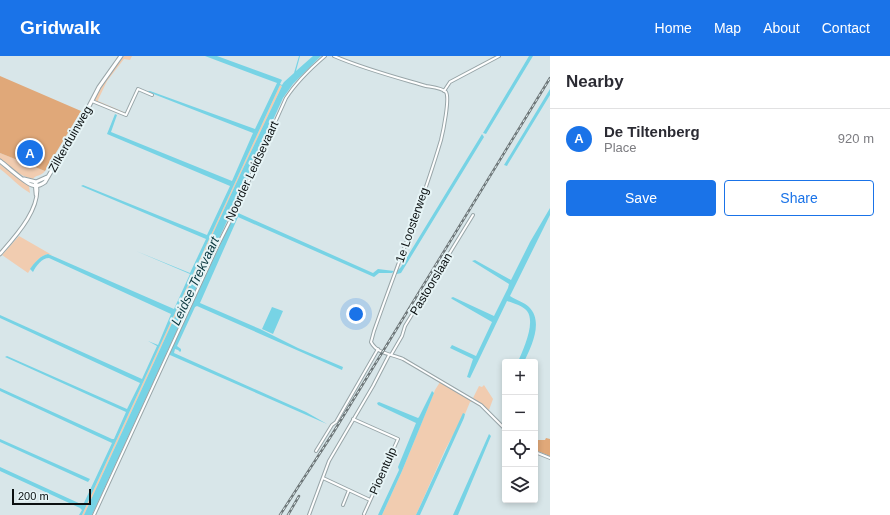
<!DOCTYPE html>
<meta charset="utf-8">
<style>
body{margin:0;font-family:Arial,sans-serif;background:#f7f7f7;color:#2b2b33}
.controls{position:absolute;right:12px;bottom:12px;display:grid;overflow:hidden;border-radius:4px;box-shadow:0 2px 6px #0003}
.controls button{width:36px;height:36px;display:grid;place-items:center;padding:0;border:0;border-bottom:1px solid #e1e1e2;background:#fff;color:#2b2b33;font:20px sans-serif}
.scale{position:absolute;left:12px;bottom:10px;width:79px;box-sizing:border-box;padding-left:4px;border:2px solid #0b1011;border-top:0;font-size:11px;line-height:14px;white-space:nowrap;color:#0b1011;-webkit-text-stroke:3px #e6f4f6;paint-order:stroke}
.you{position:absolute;left:356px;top:258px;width:14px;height:14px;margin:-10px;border:3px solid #fff;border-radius:50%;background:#1a73e8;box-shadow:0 0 0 6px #1a73e833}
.badge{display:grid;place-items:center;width:26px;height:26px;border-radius:50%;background:#1a73e8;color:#fff;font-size:13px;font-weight:700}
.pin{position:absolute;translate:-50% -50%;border:2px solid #fff;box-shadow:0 1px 4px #0006}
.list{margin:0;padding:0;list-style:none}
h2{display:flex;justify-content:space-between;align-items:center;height:52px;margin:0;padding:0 16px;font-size:17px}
h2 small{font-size:13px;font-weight:400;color:#7c7c81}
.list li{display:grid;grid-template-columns:26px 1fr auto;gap:12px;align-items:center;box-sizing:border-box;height:60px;padding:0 16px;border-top:1px solid #e1e1e2}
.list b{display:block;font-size:15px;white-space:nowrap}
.list p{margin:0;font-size:13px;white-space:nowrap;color:#7c7c81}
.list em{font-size:13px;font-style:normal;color:#7c7c81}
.actions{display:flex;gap:8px;padding:12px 16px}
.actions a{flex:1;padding:9px 0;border:1px solid #1a73e8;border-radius:4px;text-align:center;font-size:14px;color:#1a73e8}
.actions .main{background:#1a73e8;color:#fff}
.icon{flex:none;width:22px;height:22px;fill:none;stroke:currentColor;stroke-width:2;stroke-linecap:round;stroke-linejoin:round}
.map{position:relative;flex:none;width:550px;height:459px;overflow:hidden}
header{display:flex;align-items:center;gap:24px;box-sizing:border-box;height:56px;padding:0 20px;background:#1a73e8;color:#fff}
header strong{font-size:19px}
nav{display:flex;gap:22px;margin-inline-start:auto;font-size:14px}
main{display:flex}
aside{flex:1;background:#fff}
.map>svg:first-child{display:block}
</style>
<header>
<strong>Gridwalk</strong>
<nav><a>Home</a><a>Map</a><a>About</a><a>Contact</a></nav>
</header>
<main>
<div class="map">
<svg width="550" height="459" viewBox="0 0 550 459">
<rect width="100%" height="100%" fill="#d8e6e9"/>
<path fill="#f1ccb0" d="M124,0H132L130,4L124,3L107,25L98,44V45L126,57L124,58L94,44L101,30Z
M280,29L282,30L239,121L84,459H82Z
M0,97L45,115C42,120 35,119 33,123C20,121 10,110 0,103Z
M0,108L29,130L30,137C18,130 11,121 0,113Z
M19,180L52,199C42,195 33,209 28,217L2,199Z
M440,326L473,345L470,346L465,358V357L445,394L416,459H382L402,415L435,334Z
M484,329L493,343L489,354L473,342L479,330L482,331Z"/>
<path fill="#e0a879" d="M0,20L81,55L45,115L0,97Z
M546,382L550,383V400L535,394V390L538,384H545Z"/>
<path fill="#77d3e5" d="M205,0H217L280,23L282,24L280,28L282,29L284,26L294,17L299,0H300L296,15L313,0H321L293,28L283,42L192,242H194L236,156L373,217L378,213L394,215L392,217H379L374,221L238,161L200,247L260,273L298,292L343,311L342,314L197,250L195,251L177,290L181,293V295L180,296L178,294L175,293L174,297L306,356L327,368L170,299L169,297L192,247L190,246L92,459H84L239,121L282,30L280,29L82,459H79L82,454L80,452L0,415V411L83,449L112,387L0,335V332L112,383H114L126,356L5,301L7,300L127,353L140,327L0,262V259L142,323L157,290L148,285L158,289L171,258L49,202C42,202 36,210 33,216L30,213C34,207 41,199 48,198L174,253L190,218L136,195L190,217L206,183L81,130L83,129L207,179L230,130L107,78L115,58L117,59L111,76L232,125L253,77L156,39L147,35H150L255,73L277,27Z
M529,0H533L486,78L483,77Z
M550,33V39L508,108L507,110L504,109Z
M482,78L484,81L401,217L397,218V215L401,211Z
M550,152V159L510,240C516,244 524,246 529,251C544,266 531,291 524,306H518C523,294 536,267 527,255C523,250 513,247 507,245L470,322L467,321L473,303L450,292L452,289L476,300L492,266L452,243L451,242L453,241L494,260L508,232L509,228L472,205L475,204L511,224L530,186Z
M272,251L283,255L273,278L262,273Z
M432,335L434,337L402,415L382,459H378L399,414L398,411L416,367L378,349L377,347L379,346L418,362L419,361Z
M463,357L465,358L464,362L420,459H416Z
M489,378L491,380L458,459H453Z
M0,383L90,423L88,426L0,386Z"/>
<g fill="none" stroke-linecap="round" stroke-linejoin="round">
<path stroke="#0a373e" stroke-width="1" stroke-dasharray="5 4" stroke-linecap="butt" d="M210,185L216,188"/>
<defs>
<path id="minor" d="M334,0C364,13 395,21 426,30C431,31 442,32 446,36C450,42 443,76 441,84C422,149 396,212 374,275L371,286C377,298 392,298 403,303L481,349L505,373
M444,35L450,26L499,0
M92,45L126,59L138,33L152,39
M391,299L402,280L405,270L473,159
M353,363L398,383L364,458
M316,395L332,369L336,366L378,293
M535,396L550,402
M323,422L370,444
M343,449L349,434
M94,459L218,189L238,149L286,42C297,25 311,12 325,0
M309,459L329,405L373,330L389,299"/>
<path id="tertiary" d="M35,128L36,139
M0,198C15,181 43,151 36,126"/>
<path id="secondary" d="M0,105C8,111 25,127 32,129C37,131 41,129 45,126L86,56L99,31L121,0
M24,123L36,126L47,121"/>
</defs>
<use href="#minor" stroke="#98a5a8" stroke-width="4"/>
<use href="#tertiary" stroke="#98a5a8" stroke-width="4.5"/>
<use href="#secondary" stroke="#98a5a8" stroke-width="5"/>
<use href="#minor" stroke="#fff" stroke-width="2"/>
<use href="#tertiary" stroke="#fff" stroke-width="2.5"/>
<use href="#secondary" stroke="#fff" stroke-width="3"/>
<defs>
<path id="rail" d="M280,459L333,377L550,22
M288,459L299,440"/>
</defs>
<use href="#rail" stroke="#6e7779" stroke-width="2.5"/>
<use href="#rail" stroke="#e6f4f6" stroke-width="1" stroke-dasharray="3" stroke-linecap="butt"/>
</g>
<g text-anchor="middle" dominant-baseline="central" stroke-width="4" stroke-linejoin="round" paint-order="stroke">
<g font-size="12" fill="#0b1011" stroke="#e6f4f6">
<text transform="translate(70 83) rotate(-60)">Zilkerduinweg</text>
<text transform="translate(252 115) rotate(-65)">Noorder Leidsevaart</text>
<text transform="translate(412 169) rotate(-71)">1e Loosterweg</text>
<text transform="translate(431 228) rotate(-59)">Pastoorslaan</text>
<text transform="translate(383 415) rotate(-66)">Pioentulp</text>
</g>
<g font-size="13" font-style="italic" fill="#0a373e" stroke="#e6f4f6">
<text transform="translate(195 225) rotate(-65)">Leidse Trekvaart</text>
</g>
</g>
</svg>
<div class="controls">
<button>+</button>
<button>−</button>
<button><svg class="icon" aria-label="locate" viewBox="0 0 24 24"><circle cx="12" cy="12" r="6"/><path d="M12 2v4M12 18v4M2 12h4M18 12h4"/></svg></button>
<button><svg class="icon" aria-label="layers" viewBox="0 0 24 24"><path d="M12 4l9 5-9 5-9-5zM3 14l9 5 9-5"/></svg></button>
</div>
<div class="scale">200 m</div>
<div class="you"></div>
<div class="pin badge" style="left:30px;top:97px">A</div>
</div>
<aside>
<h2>Nearby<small></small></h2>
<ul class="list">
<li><span class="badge">A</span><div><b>De Tiltenberg</b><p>Place</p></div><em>920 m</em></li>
</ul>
<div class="actions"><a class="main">Save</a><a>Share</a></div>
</aside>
</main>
